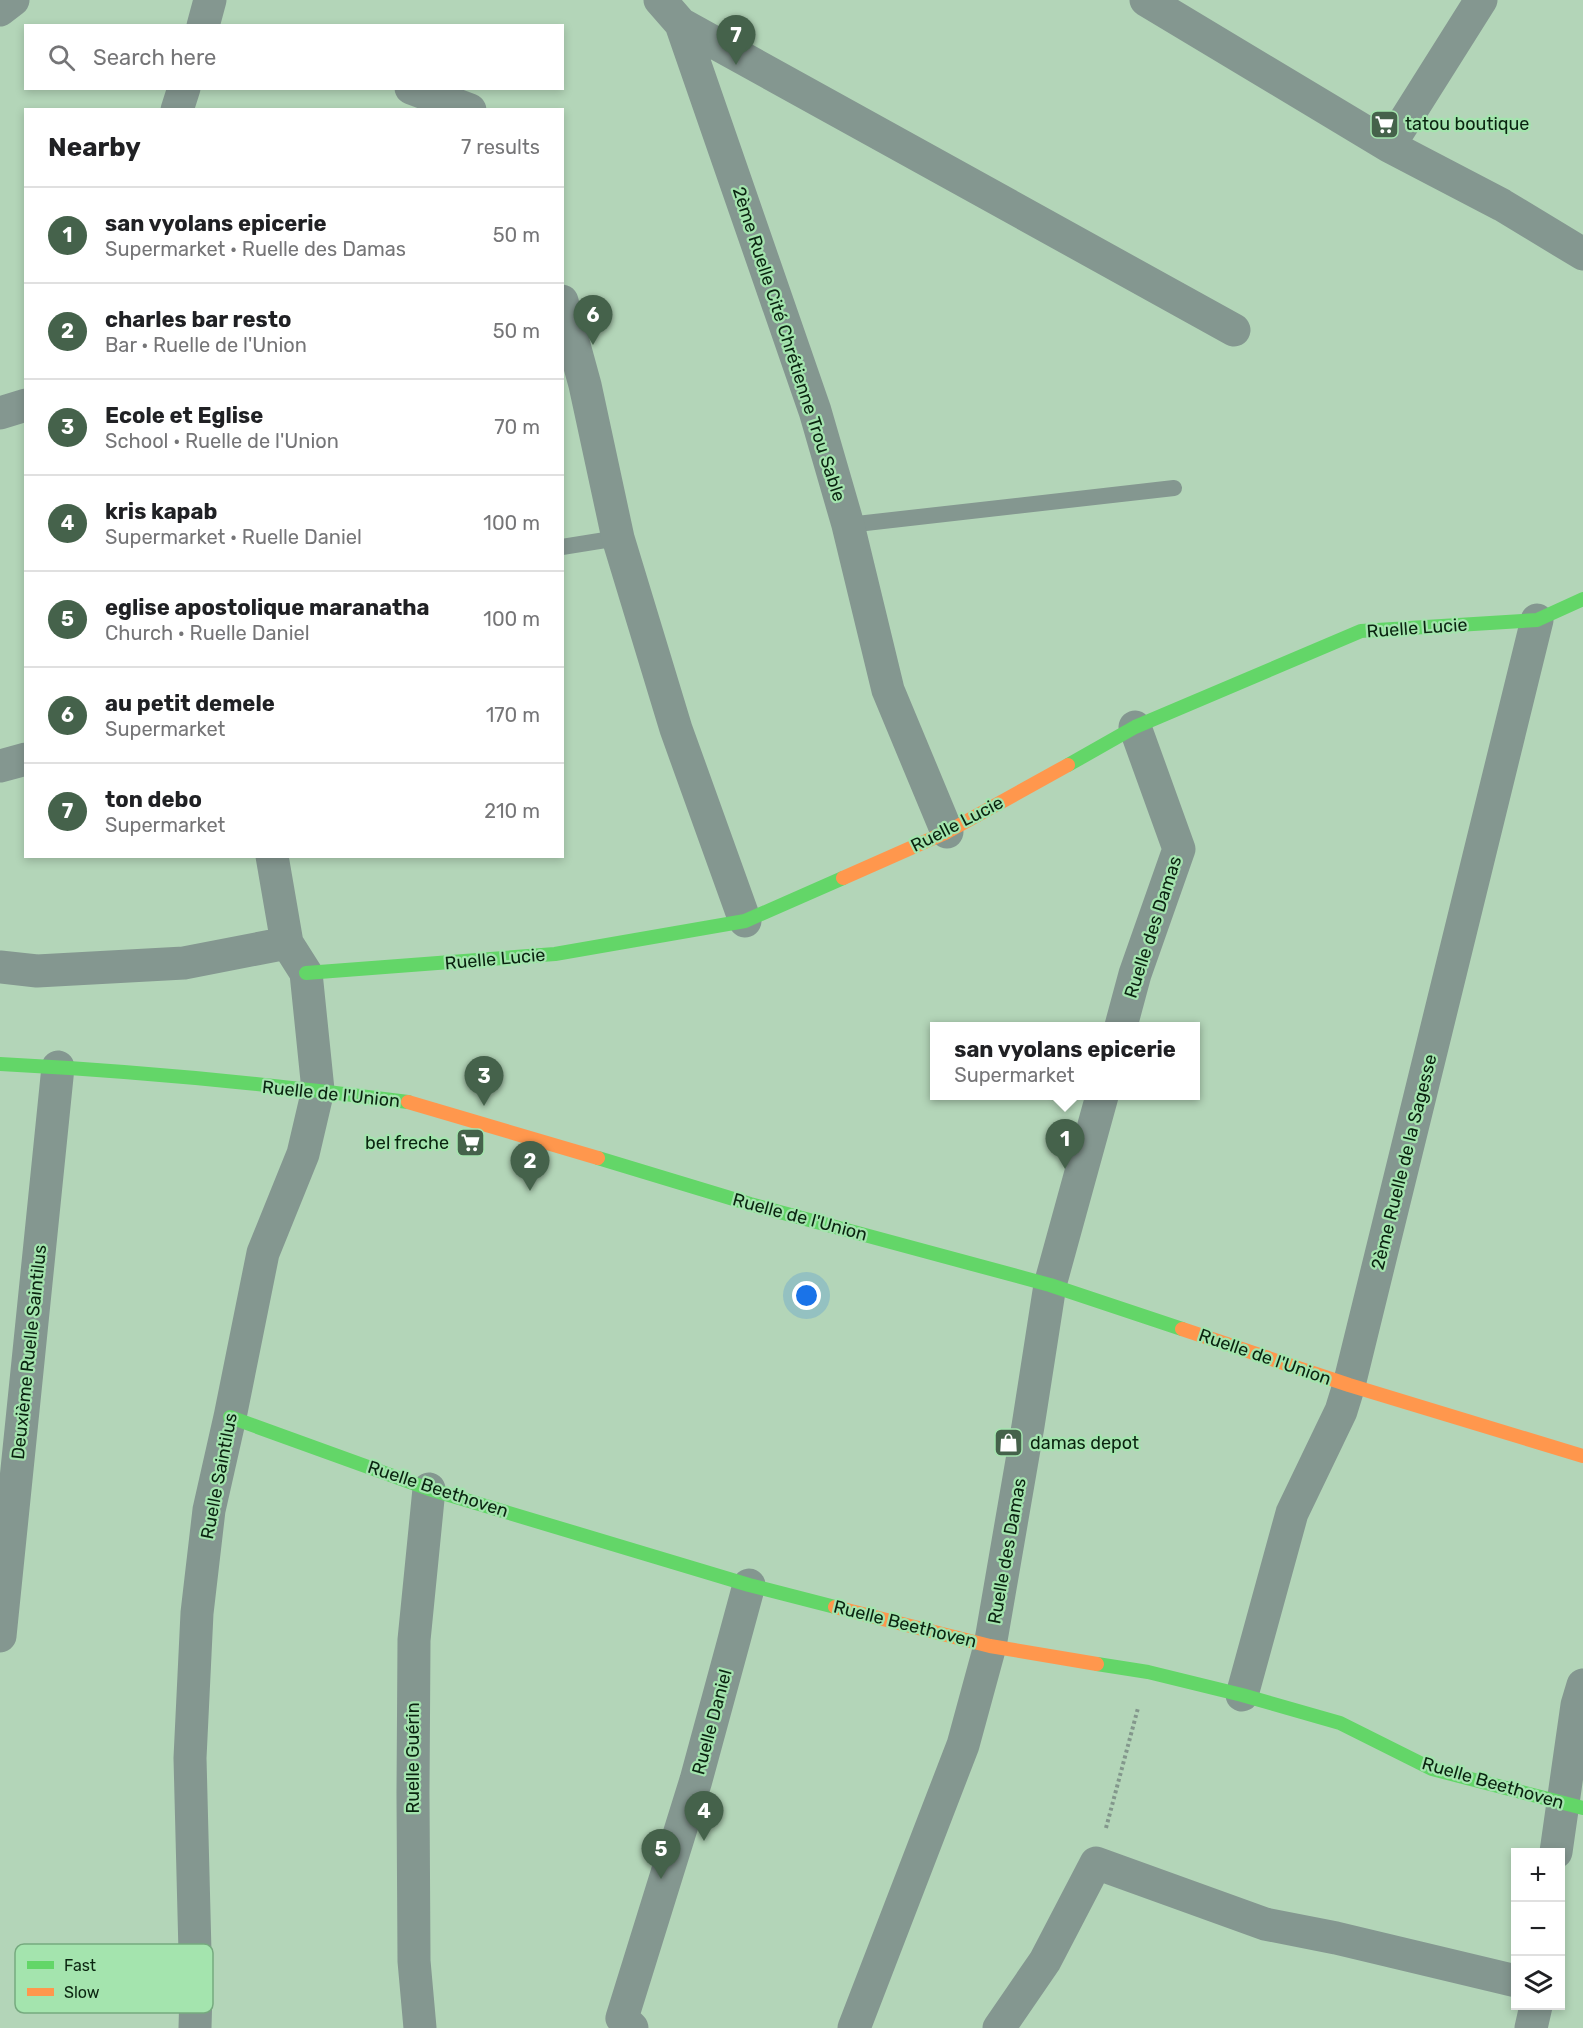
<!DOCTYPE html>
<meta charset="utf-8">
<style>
body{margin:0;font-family:Rubik,sans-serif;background:#f2f2f2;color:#202124}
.controls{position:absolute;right:18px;bottom:18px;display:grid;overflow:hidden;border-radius:0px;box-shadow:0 3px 9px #0003}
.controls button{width:54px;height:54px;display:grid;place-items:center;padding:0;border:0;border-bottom:2px solid #e0e0e0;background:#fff;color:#202124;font:30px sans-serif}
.you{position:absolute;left:807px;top:1296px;width:21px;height:21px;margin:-15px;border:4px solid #fff;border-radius:50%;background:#1a73e8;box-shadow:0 0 0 9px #1a73e833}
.badge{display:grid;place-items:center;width:39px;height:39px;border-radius:50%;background:#45624b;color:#fff;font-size:20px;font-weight:700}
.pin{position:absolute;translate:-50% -50px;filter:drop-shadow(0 2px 3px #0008)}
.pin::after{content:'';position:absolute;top:32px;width:21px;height:18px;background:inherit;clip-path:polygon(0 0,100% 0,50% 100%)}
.popup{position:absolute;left:930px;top:1022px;width:270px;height:78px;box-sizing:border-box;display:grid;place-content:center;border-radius:0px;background:#fff;filter:drop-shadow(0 2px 4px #0005);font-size:20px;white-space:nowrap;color:#757577}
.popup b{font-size:22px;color:#202124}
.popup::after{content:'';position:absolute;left:50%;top:100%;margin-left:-12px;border:12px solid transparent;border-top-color:#fff}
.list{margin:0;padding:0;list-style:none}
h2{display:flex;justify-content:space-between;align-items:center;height:78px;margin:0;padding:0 24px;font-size:26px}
h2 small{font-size:20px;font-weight:400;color:#757577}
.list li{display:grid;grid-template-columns:39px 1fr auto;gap:18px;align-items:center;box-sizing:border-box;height:96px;padding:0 24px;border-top:2px solid #e0e0e0}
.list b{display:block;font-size:22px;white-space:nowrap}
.list p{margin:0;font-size:20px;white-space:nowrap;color:#757577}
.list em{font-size:20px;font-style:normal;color:#757577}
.icon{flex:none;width:33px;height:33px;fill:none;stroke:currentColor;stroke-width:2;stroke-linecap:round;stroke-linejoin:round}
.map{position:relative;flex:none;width:1583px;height:2028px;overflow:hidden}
.search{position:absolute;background:#fff;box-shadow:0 3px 9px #0003;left:24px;top:24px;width:540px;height:66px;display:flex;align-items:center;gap:15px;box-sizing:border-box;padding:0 21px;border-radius:0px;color:#757577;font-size:22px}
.panel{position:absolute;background:#fff;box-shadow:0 3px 9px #0003;left:24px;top:108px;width:540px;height:750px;border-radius:0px}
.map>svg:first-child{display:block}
</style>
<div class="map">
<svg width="1583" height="2028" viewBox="0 0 1583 2028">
<rect width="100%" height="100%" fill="#b3d5b8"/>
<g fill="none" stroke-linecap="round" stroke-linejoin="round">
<path stroke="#83978c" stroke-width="4" stroke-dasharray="3 3" stroke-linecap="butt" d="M1106,1828L1138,1708"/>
<path stroke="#849790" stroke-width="16" d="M848,525L1174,488
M562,547L618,538"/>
<path stroke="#849790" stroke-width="33" d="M660,0L681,24L815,411L848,525L888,690L947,832
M1146,0L1389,146L1502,205L1583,254
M0,10L13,0
M681,24L1234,330
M203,26L210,0
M411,88L470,110
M177,110L184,88
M1389,146L1481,0
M562,301L585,385L618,538L676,729L745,921
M0,413L26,405
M0,766L26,759
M0,967L37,971L184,963L287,943
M1121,1026L1135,974L1179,849L1135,727
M0,1636L58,1067
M1242,1695L1292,1513L1341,1411L1349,1385L1537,620
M1556,1852L1577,1705L1583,1685
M195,2028L196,1991L190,1758L197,1613L209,1510L230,1417L263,1253L303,1154L318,1090L306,973L287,943L272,856
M420,2028L414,1961L413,1793L414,1640L429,1489
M632,2028L622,2018L696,1780L749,1585
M854,2028L963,1745L990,1646L1028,1426L1050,1285L1102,1096
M999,2028L1045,1961L1096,1863L1265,1924L1336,1938L1516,1981
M1531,2028L1536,2006"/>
<path stroke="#63d668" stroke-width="14" d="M1068,765L1135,727L1361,631L1537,620L1583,599
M306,973L555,954L745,921L843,878
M0,1064C136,1071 273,1084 408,1102
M598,1158L750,1204L1050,1285L1182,1329
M230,1417L429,1489L749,1585L835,1607
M1097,1664L1148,1672L1242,1695L1340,1723L1432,1769L1583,1808"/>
<path stroke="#ff974d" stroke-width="14" d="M843,878L947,832L1068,765
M408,1102L598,1158
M1182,1329L1349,1385L1583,1456
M835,1607L990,1646L1097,1664"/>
</g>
<defs>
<symbol id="supermarket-square" viewBox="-11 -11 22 22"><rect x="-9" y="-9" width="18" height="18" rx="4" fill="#45624b" stroke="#a4e4ae"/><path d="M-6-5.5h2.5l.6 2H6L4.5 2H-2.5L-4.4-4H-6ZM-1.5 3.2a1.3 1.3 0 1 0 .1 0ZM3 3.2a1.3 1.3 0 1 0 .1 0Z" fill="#fff"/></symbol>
<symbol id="shop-square" viewBox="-11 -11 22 22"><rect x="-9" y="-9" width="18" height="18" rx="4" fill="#45624b" stroke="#a4e4ae"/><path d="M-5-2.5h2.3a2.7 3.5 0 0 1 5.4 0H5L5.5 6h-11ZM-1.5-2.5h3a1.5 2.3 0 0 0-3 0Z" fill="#fff"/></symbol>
</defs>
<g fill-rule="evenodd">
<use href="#supermarket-square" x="1368" y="108" width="33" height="33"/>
<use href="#supermarket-square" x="454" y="1126" width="33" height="33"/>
<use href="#shop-square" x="992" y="1426" width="33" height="33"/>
</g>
<g text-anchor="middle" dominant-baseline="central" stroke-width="4.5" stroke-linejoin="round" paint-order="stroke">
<g font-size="18" fill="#0a2410" stroke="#a4e4ae" text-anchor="start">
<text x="1405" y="124">tatou boutique</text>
<text x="449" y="1143" text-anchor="end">bel freche</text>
<text x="1030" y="1443">damas depot</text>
</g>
<g font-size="18" fill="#0a2410" stroke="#a4e4ae">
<text transform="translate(789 344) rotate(72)">2ème Ruelle Cité Chrétienne Trou Sable</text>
<text transform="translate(1417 628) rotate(-4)">Ruelle Lucie</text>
<text transform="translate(957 824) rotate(-27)">Ruelle Lucie</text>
<text transform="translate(1153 927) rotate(-72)">Ruelle des Damas</text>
<text transform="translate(495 959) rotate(-5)">Ruelle Lucie</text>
<text transform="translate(331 1094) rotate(6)">Ruelle de l'Union</text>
<text transform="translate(1404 1162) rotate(-76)">2ème Ruelle de la Sagesse</text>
<text transform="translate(800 1217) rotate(15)">Ruelle de l'Union</text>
<text transform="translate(29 1352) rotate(-84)">Deuxième Ruelle Saintilus</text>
<text transform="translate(1265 1357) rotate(19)">Ruelle de l'Union</text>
<text transform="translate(219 1476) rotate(-79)">Ruelle Saintilus</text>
<text transform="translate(438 1489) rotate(18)">Ruelle Beethoven</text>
<text transform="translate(1007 1551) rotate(-80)">Ruelle des Damas</text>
<text transform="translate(905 1624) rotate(14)">Ruelle Beethoven</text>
<text transform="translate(712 1722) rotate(-75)">Ruelle Daniel</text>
<text transform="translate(413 1758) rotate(-90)">Ruelle Guérin</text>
<text transform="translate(1493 1783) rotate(16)">Ruelle Beethoven</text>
</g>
</g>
<rect x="15" y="1944" width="198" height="69" rx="9" fill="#a4e4ae" stroke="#76aa7f" stroke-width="1.5"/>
<rect x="27" y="1961" width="27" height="8" fill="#63d668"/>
<rect x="27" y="1988" width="27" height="8" fill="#ff974d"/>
<g font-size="16" fill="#0a2410">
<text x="64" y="1971">Fast</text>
<text x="64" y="1998">Slow</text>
</g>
</svg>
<div class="controls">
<button>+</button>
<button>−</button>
<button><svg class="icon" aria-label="layers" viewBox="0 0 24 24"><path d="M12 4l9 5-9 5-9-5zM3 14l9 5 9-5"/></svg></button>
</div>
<div class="you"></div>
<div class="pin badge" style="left:1065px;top:1169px">1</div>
<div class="popup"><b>san vyolans epicerie</b>Supermarket</div>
<div class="pin badge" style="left:530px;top:1191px">2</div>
<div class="pin badge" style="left:484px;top:1106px">3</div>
<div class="pin badge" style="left:704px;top:1841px">4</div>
<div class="pin badge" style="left:661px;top:1879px">5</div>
<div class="pin badge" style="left:593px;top:345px">6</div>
<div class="pin badge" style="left:736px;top:65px">7</div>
<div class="search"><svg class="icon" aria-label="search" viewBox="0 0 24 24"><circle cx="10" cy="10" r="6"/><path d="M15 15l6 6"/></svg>Search here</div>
<section class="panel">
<h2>Nearby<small>7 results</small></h2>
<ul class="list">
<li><span class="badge">1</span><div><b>san vyolans epicerie</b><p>Supermarket · Ruelle des Damas</p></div><em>50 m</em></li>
<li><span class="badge">2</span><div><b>charles bar resto</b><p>Bar · Ruelle de l'Union</p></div><em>50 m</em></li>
<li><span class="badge">3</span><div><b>Ecole et Eglise</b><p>School · Ruelle de l'Union</p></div><em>70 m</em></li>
<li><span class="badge">4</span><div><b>kris kapab</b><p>Supermarket · Ruelle Daniel</p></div><em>100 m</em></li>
<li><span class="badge">5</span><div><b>eglise apostolique maranatha</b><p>Church · Ruelle Daniel</p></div><em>100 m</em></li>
<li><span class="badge">6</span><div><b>au petit demele</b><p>Supermarket</p></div><em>170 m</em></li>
<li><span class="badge">7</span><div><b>ton debo</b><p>Supermarket</p></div><em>210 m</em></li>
</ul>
</section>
</div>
